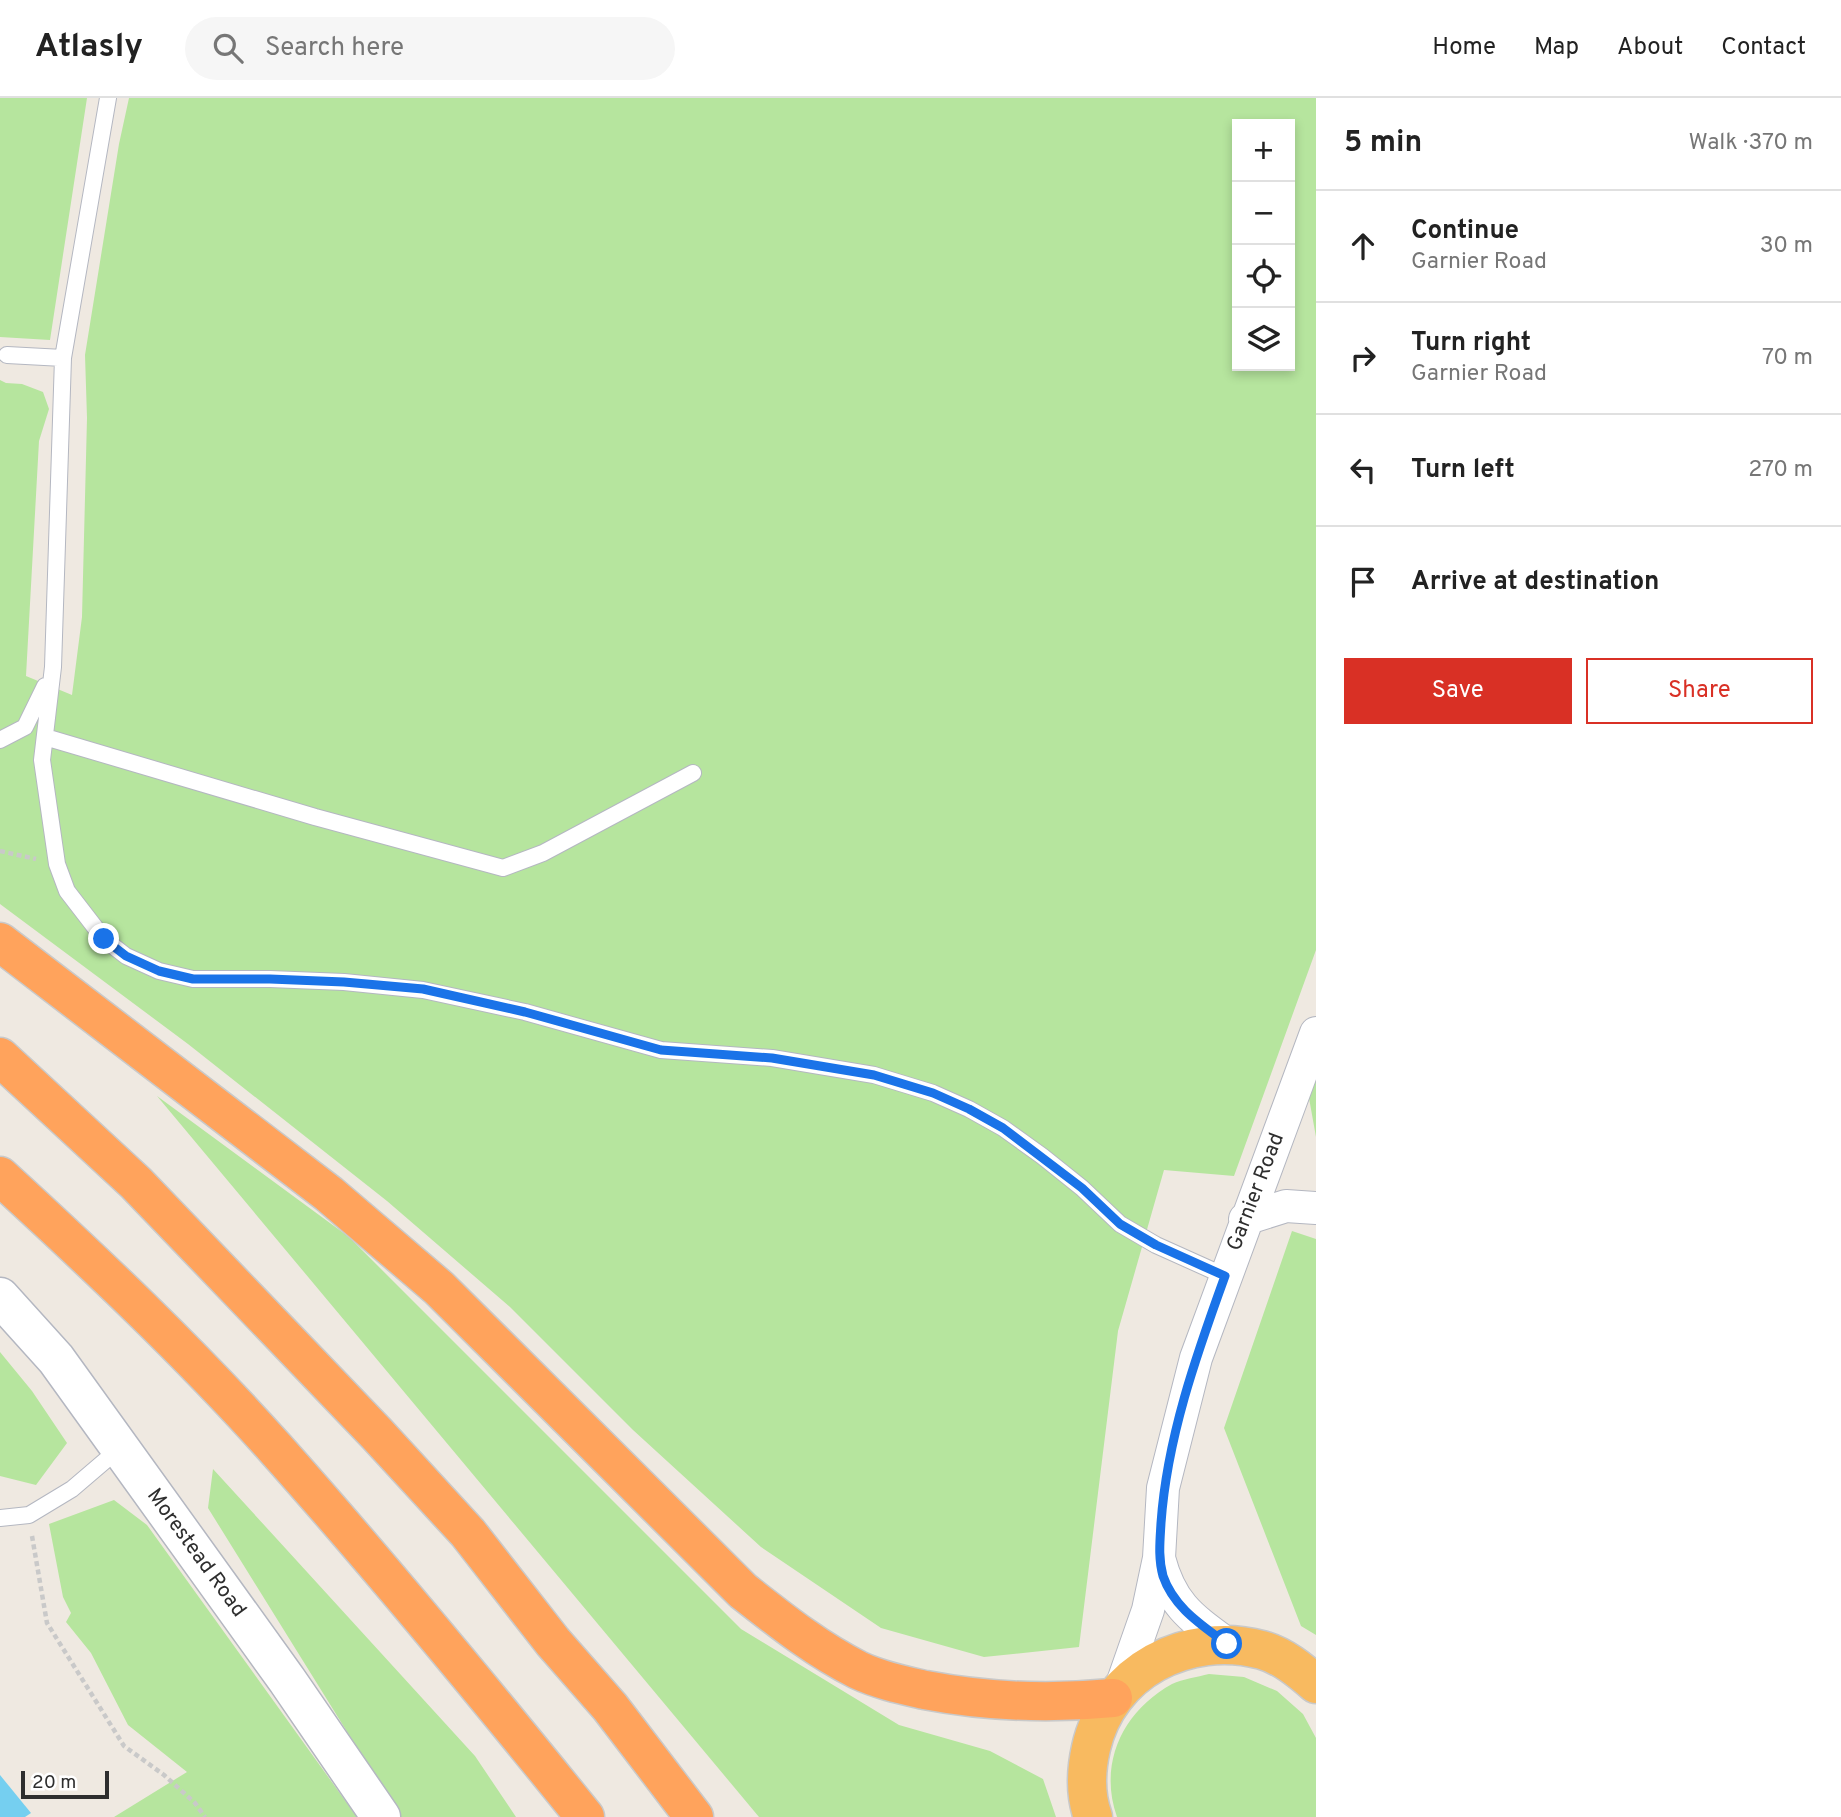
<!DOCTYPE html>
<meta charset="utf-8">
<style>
body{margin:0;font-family:Overpass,sans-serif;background:#f6f6f6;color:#222}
.controls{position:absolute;right:21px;top:21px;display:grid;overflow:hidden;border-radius:0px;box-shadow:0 4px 10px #0003}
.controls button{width:63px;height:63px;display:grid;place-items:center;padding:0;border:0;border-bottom:2px solid #e0e0e0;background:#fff;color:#222;font:35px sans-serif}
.scale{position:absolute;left:21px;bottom:18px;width:88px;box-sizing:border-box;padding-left:7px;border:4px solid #2e2e2e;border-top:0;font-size:19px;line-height:24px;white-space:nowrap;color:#2e2e2e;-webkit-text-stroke:5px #fff;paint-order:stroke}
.stop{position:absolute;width:21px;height:21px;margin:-16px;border:5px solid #1a73e8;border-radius:50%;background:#fff}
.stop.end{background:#1a73e8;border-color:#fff;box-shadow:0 2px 7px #0008}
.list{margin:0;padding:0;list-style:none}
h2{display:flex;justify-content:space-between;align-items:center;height:91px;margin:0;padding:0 28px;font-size:30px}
h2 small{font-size:23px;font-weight:400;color:#767676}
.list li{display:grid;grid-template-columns:46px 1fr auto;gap:21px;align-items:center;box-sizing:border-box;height:112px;padding:0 28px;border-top:2px solid #e0e0e0}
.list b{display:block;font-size:26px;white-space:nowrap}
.list p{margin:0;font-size:23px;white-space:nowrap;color:#767676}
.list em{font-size:23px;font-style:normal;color:#767676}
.actions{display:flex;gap:14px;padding:21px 28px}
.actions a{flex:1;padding:16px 0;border:2px solid #d93025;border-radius:0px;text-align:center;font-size:24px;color:#d93025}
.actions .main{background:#d93025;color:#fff}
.icon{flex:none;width:38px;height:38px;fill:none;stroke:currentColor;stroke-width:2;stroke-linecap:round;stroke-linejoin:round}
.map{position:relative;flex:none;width:1316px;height:1719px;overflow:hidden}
header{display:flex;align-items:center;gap:42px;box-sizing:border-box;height:98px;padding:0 35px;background:#fff;border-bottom:2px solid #e0e0e0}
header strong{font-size:33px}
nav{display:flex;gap:38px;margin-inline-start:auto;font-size:24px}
.search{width:490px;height:63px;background:#f6f6f6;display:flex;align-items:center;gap:18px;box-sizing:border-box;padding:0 24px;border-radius:38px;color:#767676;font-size:26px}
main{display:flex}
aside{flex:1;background:#fff}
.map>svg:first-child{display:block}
</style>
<header>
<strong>Atlasly</strong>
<div class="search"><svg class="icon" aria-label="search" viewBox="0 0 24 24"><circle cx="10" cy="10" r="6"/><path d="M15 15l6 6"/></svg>Search here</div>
<nav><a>Home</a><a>Map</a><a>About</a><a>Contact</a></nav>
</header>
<main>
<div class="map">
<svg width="1316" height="1719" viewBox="0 0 1316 1719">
<rect width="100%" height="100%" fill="#efe9e1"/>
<path fill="#b6e59e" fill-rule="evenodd" d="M0,0H87L50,242L0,239Z
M129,0H1316V852L1234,1078L1164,1072L1118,1233L1079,1549L984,1559L881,1530L761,1449L633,1332L510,1209L387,1103L188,946L0,806V282L6,285L22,286L43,294L49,311L39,343L26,578L72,597L82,519L87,320L85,257L119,46ZM1237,26H1290V268H1237Z
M1316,978V1039L1309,1000Z
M157,998L349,1139L741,1531L899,1627L990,1653L1043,1681L1056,1719H759Z
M1292,1133L1316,1141V1537L1301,1528L1224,1330Z
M0,1254L32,1293L67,1345L36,1387L0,1378Z
M213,1371L475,1658L516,1719H400L208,1410Z
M114,1402L147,1427L357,1719H114L187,1674L128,1627L91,1555L66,1524L71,1515L63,1499L49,1426Z
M1209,1576L1244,1579L1277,1593L1303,1616L1316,1640V1719H1117C1098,1665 1123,1613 1172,1586C1183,1581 1197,1579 1209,1576Z"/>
<path fill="#75cff0" d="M0,1677L31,1715L25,1719H0Z"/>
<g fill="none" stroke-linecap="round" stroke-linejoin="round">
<defs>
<path id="service" d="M108,0L63,260L53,569L42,662L57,766L67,793L104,841L126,858L159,873L193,881H270L344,884L423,892L525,914L661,952L772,960L874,977L933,995L969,1011L1003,1030L1042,1058L1082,1090L1120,1126L1156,1147L1225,1178
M7,257L63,260
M45,639L315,719L503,770L543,755L693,675
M0,642L25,629L45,588
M0,1420L29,1417L72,1391L120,1350"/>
<path id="minor" d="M1245,1121L1286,1108L1316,1110
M1159,1460C1171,1506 1190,1519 1227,1546
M1120,1592L1148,1512L1159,1460L1163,1390L1196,1260L1316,935"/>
<path id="tertiary" d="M0,1199L56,1261L287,1582L381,1719"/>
<path id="trunk" d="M1093,1719C1085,1697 1086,1672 1091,1650C1108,1573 1188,1532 1262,1552C1283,1558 1300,1572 1316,1586"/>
<path id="motorway" d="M0,844L329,1096L439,1190L743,1493C780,1522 816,1551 858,1572C879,1582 903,1587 925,1592C988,1604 1050,1606 1113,1600
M0,959L136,1085L377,1336L468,1435L553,1544L610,1609L694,1719
M0,1078C95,1165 189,1254 275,1350C382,1470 484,1594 585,1719"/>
</defs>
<use href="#service" stroke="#b4b7c1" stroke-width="18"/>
<use href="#minor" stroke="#b4b7c1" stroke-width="34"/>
<use href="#tertiary" stroke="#b4b7c1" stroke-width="41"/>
<use href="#trunk" stroke="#c9c9c9" stroke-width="41"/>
<use href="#motorway" stroke="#c9c9c9" stroke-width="41"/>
<path stroke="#c9c9c9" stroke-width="4.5" stroke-dasharray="5 3.5" stroke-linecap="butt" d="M0,753L36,761
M32,1438L47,1525L124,1648L164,1677L195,1705L205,1719"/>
<use href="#service" stroke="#fff" stroke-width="16"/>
<use href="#minor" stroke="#fff" stroke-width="32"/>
<use href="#tertiary" stroke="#fff" stroke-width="38"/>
<use href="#trunk" stroke="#f8ba60" stroke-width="38"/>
<use href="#motorway" stroke="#ffa35c" stroke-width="38"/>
</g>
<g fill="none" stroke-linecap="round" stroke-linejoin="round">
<path stroke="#1a73e8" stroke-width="9" d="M104,841L126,858L159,873L193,881H270L344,884L423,891L525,914L661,952L772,960L874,977L933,995L969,1011L1003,1030L1082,1090L1120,1126L1156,1147L1225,1178C1196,1258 1167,1340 1161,1425C1160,1443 1158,1460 1163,1478C1174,1510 1202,1527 1227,1546"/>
</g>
<g text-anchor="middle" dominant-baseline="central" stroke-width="7" stroke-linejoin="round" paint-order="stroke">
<g font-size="21" fill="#2e2e2e" stroke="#fff">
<text transform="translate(1256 1094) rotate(-69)">Garnier Road</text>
<text transform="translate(196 1455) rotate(54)">Morestead Road</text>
</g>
</g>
</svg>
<div class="controls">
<button>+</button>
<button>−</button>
<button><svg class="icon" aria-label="locate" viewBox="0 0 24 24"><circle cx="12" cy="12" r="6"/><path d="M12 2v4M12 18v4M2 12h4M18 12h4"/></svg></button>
<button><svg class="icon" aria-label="layers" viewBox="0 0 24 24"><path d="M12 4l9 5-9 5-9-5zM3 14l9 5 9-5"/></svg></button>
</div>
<div class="scale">20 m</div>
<div class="stop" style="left:1227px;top:1546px"></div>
<div class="stop end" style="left:104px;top:841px"></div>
</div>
<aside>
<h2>5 min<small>Walk · 370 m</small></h2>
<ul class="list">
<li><svg class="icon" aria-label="ahead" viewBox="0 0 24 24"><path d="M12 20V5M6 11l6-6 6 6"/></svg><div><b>Continue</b><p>Garnier Road</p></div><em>30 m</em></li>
<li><svg class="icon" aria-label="right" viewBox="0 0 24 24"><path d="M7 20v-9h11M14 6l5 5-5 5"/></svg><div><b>Turn right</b><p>Garnier Road</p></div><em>70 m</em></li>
<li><svg class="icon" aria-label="left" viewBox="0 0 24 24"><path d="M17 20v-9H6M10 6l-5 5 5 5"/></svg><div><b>Turn left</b></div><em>270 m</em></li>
<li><svg class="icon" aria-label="arrive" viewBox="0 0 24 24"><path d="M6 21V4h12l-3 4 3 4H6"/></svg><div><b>Arrive at destination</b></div></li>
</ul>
<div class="actions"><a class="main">Save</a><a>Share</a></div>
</aside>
</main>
